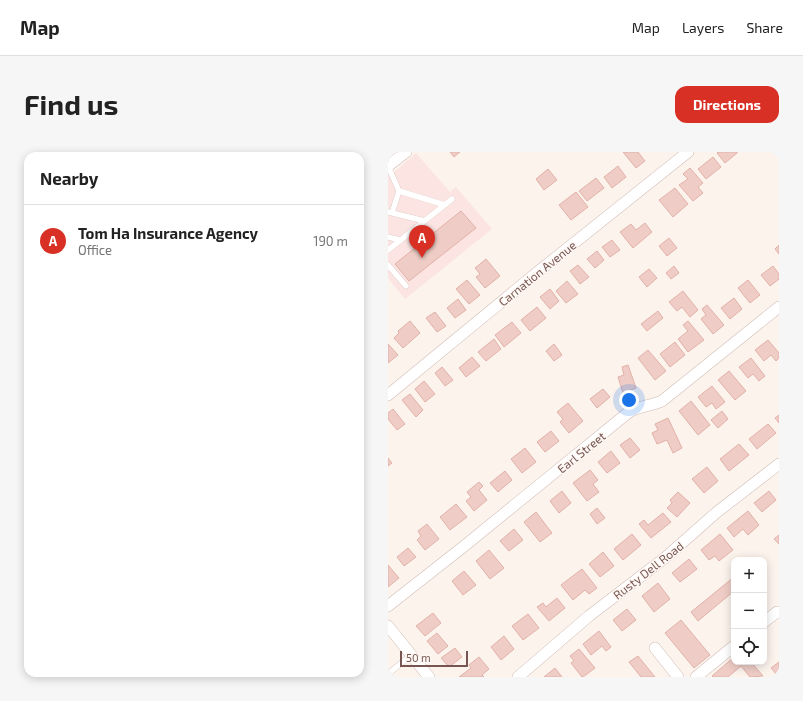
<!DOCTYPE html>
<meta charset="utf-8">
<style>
body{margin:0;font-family:"Exo 2",sans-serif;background:#f6f6f6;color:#222}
.controls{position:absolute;right:12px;bottom:12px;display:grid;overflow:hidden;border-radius:8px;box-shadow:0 2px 10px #0003}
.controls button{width:36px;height:36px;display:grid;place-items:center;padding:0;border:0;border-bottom:1px solid #e0e0e0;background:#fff;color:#222;font:20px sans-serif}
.scale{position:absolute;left:12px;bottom:10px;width:68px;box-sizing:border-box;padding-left:4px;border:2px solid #775550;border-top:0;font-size:11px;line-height:14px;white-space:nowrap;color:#775550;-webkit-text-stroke:3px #fef8f4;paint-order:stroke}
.you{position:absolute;left:241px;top:248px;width:14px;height:14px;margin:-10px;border:3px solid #fff;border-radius:50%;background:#1a73e8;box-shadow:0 0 0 6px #1a73e833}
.badge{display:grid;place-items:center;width:26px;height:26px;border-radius:50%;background:#d93025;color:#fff;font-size:13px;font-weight:700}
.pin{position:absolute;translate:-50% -33px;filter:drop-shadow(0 1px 2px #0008)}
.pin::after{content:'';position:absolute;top:21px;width:14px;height:12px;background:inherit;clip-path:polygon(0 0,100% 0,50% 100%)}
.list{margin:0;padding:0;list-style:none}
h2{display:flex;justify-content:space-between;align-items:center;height:52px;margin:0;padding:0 16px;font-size:17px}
h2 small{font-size:13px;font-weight:400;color:#767676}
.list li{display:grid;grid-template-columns:26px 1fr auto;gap:12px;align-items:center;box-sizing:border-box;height:72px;padding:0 16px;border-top:1px solid #e0e0e0}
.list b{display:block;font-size:15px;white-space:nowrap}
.list p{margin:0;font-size:13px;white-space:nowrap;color:#767676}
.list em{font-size:13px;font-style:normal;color:#767676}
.icon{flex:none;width:22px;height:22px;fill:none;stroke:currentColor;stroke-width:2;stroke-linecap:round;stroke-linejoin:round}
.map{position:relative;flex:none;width:391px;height:525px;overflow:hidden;border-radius:12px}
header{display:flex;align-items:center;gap:24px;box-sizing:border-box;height:56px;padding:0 20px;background:#fff;border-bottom:1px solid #e0e0e0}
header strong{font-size:19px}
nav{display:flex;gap:22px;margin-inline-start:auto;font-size:14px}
.intro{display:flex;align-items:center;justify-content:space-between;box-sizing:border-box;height:96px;padding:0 24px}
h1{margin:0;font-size:28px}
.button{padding:10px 18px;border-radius:12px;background:#d93025;color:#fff;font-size:14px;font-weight:700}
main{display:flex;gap:24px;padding:0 24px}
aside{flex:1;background:#fff;border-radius:12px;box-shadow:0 2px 10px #0003}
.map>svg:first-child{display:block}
</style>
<header>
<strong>Map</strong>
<nav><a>Map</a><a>Layers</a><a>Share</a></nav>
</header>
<div class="intro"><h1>Find us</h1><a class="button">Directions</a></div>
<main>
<aside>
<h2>Nearby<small></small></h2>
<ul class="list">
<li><span class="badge">A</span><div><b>Tom Ha Insurance Agency</b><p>Office</p></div><em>190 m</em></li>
</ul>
</aside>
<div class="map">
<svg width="391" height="525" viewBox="0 0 391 525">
<rect width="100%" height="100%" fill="#fcf3ed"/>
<path fill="#fbe4e2" d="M28,1L62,40L68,35L104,77L17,147L0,126V23L4,22Z"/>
<path fill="#efcdc6" stroke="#e1b1a8" d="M62,0H72L66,5Z
M235,0H250L257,9L248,16Z
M330,0H349V1L337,11L329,1Z
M325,5L333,15L318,27L310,17Z
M230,14L238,25L224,36L216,25Z
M302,16L315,31L310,35L315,41L305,49L291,33L300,27L295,22Z
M160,17L169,28L156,38L148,27Z
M208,26L216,36L199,49L191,39Z
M287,36L300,52L285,65L271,48Z
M188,40L200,55L183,68L171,53Z
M73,59L88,76L21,129L7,112Z
M257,71L264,80L245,96L232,80L243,72L248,78Z
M281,86L289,96L279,104L271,94Z
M224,88L232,98L222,105L214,95Z
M391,93V102L387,97Z
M209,99L216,108L207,116L199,107Z
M98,107L112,124L97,136L88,125L92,122L87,116Z
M190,113L201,125L192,132L182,119Z
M286,114L291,121L283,127L278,121Z
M385,114L391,122V127L382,134L373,123Z
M261,117L269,126L259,135L251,125Z
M79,128L92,143L81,152L68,137Z
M360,128L372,143L362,151L350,136Z
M179,129L190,142L178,151L168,139Z
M162,137L171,149L162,157L152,145Z
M295,139L310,158L302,165L294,155L289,159L281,150Z
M346,146L354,157L342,167L333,156Z
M70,147L78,158L67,166L59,156Z
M319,153L336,173L325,182L313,167L318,163L314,157Z
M149,155L158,166L142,179L133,168Z
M270,159L275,166L259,179L253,172Z
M47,160L58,174L49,180L38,166Z
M22,169L32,181L15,196L6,186L11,181L10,179Z
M300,169L316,188L300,200L290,187L300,179L295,173Z
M124,170L133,181L116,195L107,183Z
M106,187L113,197L98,209L90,200Z
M380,188L391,201V206L388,209L383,203L376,209L367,198Z
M287,190L297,203L282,215L272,202Z
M0,192L10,203L0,211Z
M166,192L174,203L166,209L158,199Z
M260,198L278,219L267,228L250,206Z
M84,205L92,214L78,225L71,216Z
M363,206L377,224L371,229L365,222L360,226L351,215Z
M240,213L248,236L235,241L230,225L236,223L234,215Z
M54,215L65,228L57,234L47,221Z
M341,219L358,239L347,248L330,228Z
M36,229L47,242L37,250L27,237Z
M324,234L337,250L328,257L324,251L318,255L310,245Z
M215,237L222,245L209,256L202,247Z
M22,242L35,258L28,265L14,248Z
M303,249L322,273L310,283L291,259Z
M180,251L195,269L181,281L172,270L175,267L169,260Z
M5,257L17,272L9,278L0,267V261Z
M334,259L340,267L330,276L323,268Z
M391,263V271L387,266Z
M280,266L294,296L285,301L279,288L269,292L264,281L270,278L267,272Z
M380,272L388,281L369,297L361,287Z
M163,279L171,289L157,300L149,290Z
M242,286L252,298L242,306L232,293Z
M351,292L361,303L341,319L332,307Z
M137,296L148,310L134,321L123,307Z
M223,299L232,311L219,321L210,310Z
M0,306L4,311L0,314Z
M319,315L330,329L316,341L304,327Z
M202,318L210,328L205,332L211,340L199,349L185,331Z
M117,319L124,328L110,340L102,331Z
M91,330L95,334L91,338L99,348L86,359L78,349L83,345L79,340Z
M174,339L183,351L171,361L162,349Z
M381,339L388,348L374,360L366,351Z
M290,340L302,351L289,365L279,356L284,351L282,348Z
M68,352L79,365L62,378L52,365Z
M209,356L217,366L209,372L202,362Z
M360,359L371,373L360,383L355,377L346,385L339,376Z
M148,360L164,381L152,390L136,370Z
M275,361L283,370L263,386L251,372L256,368L260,373Z
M39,372L51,387L37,398L29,388L33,384L30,379Z
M126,377L135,388L121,399L112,389Z
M244,382L253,393L235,408L226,397Z
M332,382L345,398L331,409L327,404L321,408L313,398Z
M391,383V392L386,387Z
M20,396L28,405L16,414L9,405Z
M101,398L116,416L102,427L88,409Z
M215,400L226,414L212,425L201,412Z
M301,407L309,417L292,430L284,421Z
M0,413L11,426L0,435Z
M194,417L209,436L201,442L197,438L185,448L173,433Z
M76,419L88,433L75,443L64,429Z
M346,425V439L310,469L303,460Z
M270,431L282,447L266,460L254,444Z
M169,446L177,456L161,469L149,455L155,451L158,455Z
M239,457L248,468L234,479L225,468Z
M45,461L53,471L37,484L28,474Z
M140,462L151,476L135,488L124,474Z
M293,468L322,503L306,516L277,481Z
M211,479L223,495L218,499L214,494L203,503L195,492Z
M49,481L60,494L50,502L39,489Z
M116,484L126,497L113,508L103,495Z
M67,496L74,505L61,515L53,506Z
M191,497L207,516L195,525H194L183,511L186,509L182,504Z
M250,504L267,525H253L241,510Z
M91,505L101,517L94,523L96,525H71L83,516L81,513Z
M346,505V510L351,511L363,510L375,524L362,525L353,514L340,525H325L324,524Z
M391,510V524H390L383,516Z
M167,516L174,525H156Z"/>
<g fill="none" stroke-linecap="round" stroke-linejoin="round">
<defs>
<path id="service" d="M0,14L11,39L4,61
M11,39L57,53
M0,60L37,69
M0,85L12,88
M0,98L64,47
M0,113L18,134
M0,522L23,503"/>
<path id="minor" d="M0,14L18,0
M0,243L151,119L300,0
M0,454L75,395L241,260C251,254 263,254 274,249L391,155
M376,470L389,460
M0,474L41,525
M267,496L290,525
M130,525L201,464L278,405L329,360L391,312
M308,525L346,494"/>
</defs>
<use href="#service" stroke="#d1bbb5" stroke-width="6"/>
<use href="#minor" stroke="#d1bbb5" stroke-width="12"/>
<use href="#service" stroke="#fff" stroke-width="5.5"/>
<use href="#minor" stroke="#fff" stroke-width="11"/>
</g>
<g text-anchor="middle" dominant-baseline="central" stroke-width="3" stroke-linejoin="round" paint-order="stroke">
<g font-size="12" fill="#775550" stroke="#fef8f4">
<text transform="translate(149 121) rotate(-39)">Carnation Avenue</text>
<text transform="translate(193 300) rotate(-39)">Earl Street</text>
<text transform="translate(260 418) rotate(-38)">Rusty Dell Road</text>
</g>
</g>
</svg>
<div class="controls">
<button>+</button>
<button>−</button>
<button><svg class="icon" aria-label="locate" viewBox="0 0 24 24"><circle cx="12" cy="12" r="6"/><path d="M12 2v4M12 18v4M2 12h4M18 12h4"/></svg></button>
</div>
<div class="scale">50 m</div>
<div class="you"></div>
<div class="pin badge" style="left:34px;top:106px">A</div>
</div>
</main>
